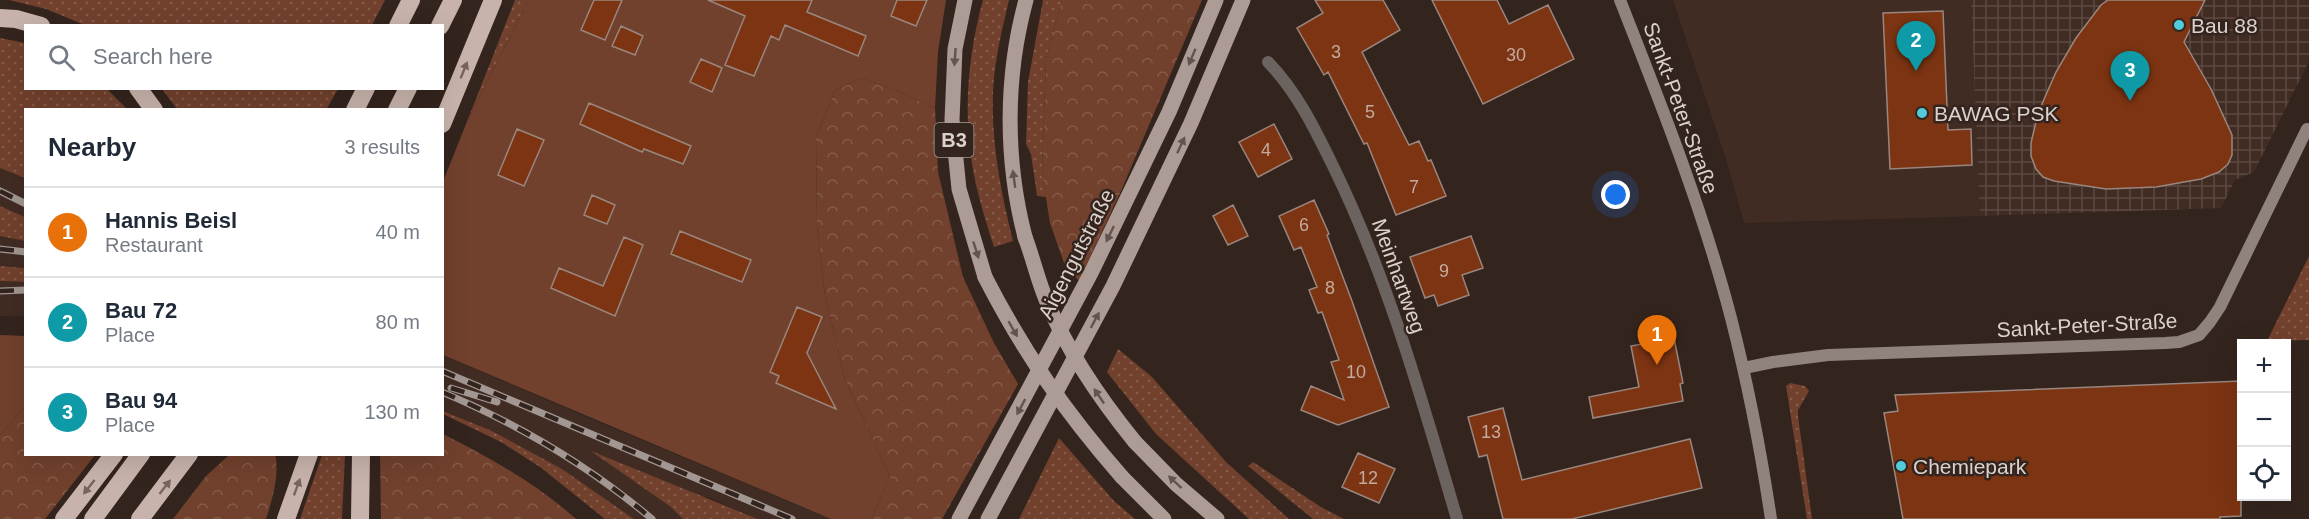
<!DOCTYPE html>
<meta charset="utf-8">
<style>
body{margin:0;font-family:Helvetica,sans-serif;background:#f2f2f3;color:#1f2937}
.controls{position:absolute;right:18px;bottom:18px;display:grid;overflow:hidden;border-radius:0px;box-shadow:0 6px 24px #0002}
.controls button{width:54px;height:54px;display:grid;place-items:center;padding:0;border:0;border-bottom:2px solid #e0e1e3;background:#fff;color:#1f2937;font:30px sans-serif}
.you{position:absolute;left:1616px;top:195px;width:21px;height:21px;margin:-15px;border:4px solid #fff;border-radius:50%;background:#1a73e8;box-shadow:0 0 0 9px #1a73e833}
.badge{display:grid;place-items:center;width:39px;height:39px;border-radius:50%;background:#367280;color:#fff;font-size:20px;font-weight:700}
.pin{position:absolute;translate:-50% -50px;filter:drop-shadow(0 2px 3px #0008)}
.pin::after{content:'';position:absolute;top:32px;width:21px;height:18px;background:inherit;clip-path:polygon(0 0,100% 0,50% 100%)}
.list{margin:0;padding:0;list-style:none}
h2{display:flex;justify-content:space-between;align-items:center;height:78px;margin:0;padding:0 24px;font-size:26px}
h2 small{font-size:20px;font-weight:400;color:#747a83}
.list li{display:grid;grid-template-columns:39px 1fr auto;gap:18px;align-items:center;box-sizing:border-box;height:90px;padding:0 24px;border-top:2px solid #e0e1e3}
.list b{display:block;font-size:22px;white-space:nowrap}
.list p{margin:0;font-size:20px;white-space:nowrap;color:#747a83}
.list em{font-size:20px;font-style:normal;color:#747a83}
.icon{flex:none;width:33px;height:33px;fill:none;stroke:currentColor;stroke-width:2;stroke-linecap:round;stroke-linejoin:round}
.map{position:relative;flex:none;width:2309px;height:519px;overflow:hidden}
.search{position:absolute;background:#fff;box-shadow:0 6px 24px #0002;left:24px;top:24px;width:420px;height:66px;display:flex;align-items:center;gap:15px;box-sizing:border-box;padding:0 21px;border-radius:0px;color:#747a83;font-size:22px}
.panel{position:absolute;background:#fff;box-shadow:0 6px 24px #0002;left:24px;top:108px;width:420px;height:348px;border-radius:0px}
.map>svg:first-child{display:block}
</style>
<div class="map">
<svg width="2309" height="519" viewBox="0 0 2309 519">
<defs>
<pattern id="industrial-grid" width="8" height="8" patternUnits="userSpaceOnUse" patternTransform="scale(1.5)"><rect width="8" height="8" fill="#412c23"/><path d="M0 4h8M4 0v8" fill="none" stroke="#5c4a42"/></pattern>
<pattern id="grass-dots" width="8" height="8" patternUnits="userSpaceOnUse" patternTransform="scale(1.5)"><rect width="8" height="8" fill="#71412d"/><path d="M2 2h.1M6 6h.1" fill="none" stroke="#855b4a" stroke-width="1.8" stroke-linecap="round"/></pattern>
<pattern id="forest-crowns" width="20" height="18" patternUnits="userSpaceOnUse" patternTransform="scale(1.5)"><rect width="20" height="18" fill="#71412d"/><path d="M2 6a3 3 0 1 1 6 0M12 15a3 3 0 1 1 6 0" fill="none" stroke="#855b4a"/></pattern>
</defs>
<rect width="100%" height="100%" fill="#34241e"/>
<path fill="#412c23" d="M1673,0H1971L1980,216L1744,223L1726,159Z
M0,168L25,178V217L0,206Z
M0,236L25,241V268L0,266Z
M0,281L25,282V316H0Z
M442,355L596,421L830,519H758L708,497L671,507L683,519H634L562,469L492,431L443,411Z"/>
<path fill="url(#industrial-grid)" d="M1971,0H2309V61L2254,172L2235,180L2221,208L1980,216Z"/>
<path fill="url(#grass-dots)" d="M9,0H385L372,25L87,26L46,9Z
M515,0H529L468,119Z
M983,0H1009C1003,25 997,51 994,77C989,133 1000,188 1013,241L994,247C984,216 973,181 970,148C964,99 970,47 983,0Z
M1043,0H1062L1046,59L1042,173L1046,197L1037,196L1031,154L1026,144L1028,82Z
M0,38L25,43L26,88L107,89L127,109L26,110L25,178L0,168Z
M162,89H338L326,110L177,109Z
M0,206L25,217V241L0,236Z
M2309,256V340L2267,341Z
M0,266L25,268V282L0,281Z
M1118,349L1152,377L1226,462L1289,519H1249L1156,434L1107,372Z
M1790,383L1805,386L1809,391L1798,410V416L1812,519H1807L1786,386Z
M443,411L492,431L562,469L634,519H605L540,467L501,442L443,414Z
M1059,438L1114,501L1135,519H1019Z
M591,451L758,519H683L671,507Z
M322,455H345L342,519H300Z
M1253,462L1321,507L1344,519H1313L1248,466Z"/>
<path fill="url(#forest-crowns)" d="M1062,0H1202L1121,191L1079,281L1064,263L1050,223L1042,173L1046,59Z
M862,78L900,92L935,108L938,172L963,277L994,343L1018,384L942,519H871L890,477L845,379L825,296L817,226L816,137L835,90Z
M25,406L26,454L95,455L45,519H0V435Z
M443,434C490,458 536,483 576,519H381L380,455L442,454Z
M275,454C280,474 272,500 266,519H173L206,476L229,455Z"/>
<path fill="#71412d" d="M529,0H946L938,52L935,108L900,92L862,78L835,90L816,137L817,226L825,296L845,379L890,477L871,519H831L443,355L442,184L468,119Z
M0,335L26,336L25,406L0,435Z"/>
<path fill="#7c3412" stroke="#99867e" stroke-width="1.5" d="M594,0H622L605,40L581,30Z
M708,0H812L807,12L866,36L858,56L785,25L779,40L771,36L754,76L725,65L745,16Z
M897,0H927L916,26L891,16Z
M1315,0H1383L1400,30L1362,52L1409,145L1419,141L1428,161L1431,160L1446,196L1396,215L1367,143L1364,144L1328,72L1324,75L1297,28L1323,13Z
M1432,0H1497L1509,24L1548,5L1574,59L1483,104Z
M2108,0H2205L2184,42L2211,89L2232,135V155L2228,164L2219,172L2201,179L2156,187L2106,189L2054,181L2043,177L2036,169L2031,156V143L2038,113L2056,72L2076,38L2101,5Z
M1943,11L1948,130L1971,129L1972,165L1890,169L1883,13Z
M621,26L643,36L635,55L612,46Z
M701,59L722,68L712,92L690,82Z
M589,103L691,146L683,164L644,149L642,152L580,124Z
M1274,124L1292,159L1258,177L1239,142Z
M517,129L544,140L524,186L498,175Z
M592,195L615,205L607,224L584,215Z
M1314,200L1329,234L1327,235L1352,301L1389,407L1338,425L1301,410L1311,386L1344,400L1331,362L1339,360L1322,312L1318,313L1309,290L1317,287L1301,247L1294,250L1279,216Z
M1233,205L1248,236L1228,245L1213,216Z
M680,231L751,260L742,282L671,254Z
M1471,236L1483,268L1462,275L1469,295L1438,306L1434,295L1425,298L1410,257Z
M624,237L643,245L615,316L551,288L559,268L603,286Z
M797,307L822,317L807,353L836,409L776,383L779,376L770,372Z
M1674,338L1683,383L1680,384L1683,401L1593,418L1589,397L1639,387L1631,346Z
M2241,381V516L2220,517V519H1903L1884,413L1898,411L1895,395Z
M1503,408L1522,480L1690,439L1702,488L1572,519H1503L1487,455L1479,457L1468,417Z
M1358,453L1395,469L1379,503L1342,487Z"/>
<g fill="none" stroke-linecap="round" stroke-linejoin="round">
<path stroke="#6b635f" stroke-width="12" d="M1268,62C1297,92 1315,129 1333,166C1388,278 1422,400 1457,519"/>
<path stroke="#90837e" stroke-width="12" d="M1620,0C1661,104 1703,210 1731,318C1748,384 1761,452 1771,519
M1744,368L1773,362L1828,355L2165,343L2179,342L2199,335L2210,322L2220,307L2307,129"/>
<path stroke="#ad9c96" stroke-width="15" d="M965,0L955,49L952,120L959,189L985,277
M1025,237C1005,160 1005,77 1026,0
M1135,442L1176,484L1217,519
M1122,477L1164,519
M959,519L1091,273L1169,112L1216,0
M988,519L1113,286L1191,123L1243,0"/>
<path stroke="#c7b3ab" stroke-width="18" d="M0,18L16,19L41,26
M398,26L411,0
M440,26L453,0
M138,88L154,110
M355,110L366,88
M397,110L408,88
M442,124L493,0
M64,519L114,454
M93,519L141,454
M140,519L189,454
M286,519L309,454
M360,519L361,454"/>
<defs>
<path id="rail" d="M0,191L26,204
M0,249L26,252
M0,291L26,290
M442,371L792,519
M451,388L497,402
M442,392C518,424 589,466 652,519"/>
</defs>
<use href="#rail" stroke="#a39793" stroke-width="7"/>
<use href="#rail" stroke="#34241e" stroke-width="4.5" stroke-dasharray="14" stroke-linecap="butt"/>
<path stroke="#ad9c96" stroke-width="15" d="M1025,237C1033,258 1038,281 1047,302C1069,354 1100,399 1135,442
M985,277C1024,353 1066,413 1122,477"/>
</g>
<defs><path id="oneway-solid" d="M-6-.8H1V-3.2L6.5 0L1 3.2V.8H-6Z" transform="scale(1.5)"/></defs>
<g fill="#64544e">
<use href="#oneway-solid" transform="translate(955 57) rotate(94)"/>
<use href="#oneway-solid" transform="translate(1192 57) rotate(113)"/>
<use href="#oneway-solid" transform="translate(1181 145) rotate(-65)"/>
<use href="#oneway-solid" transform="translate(1014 179) rotate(-98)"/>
<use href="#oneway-solid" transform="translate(1110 234) rotate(116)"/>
<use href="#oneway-solid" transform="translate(976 250) rotate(72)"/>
<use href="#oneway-solid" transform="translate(1095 320) rotate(-62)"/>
<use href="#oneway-solid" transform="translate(1013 329) rotate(60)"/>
<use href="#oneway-solid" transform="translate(1099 396) rotate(-124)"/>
<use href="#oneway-solid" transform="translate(1021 407) rotate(118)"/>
<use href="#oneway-solid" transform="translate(1175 482) rotate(-137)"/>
</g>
<g fill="#76645d">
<use href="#oneway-solid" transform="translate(464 70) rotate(-68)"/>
<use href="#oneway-solid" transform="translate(89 487) rotate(128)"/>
<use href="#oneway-solid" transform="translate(165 487) rotate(-52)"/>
<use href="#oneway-solid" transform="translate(297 487) rotate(-70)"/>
</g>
<g fill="#52cbda" stroke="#34241e" stroke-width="2">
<circle cx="2179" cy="25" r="6"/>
<circle cx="1922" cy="113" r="6"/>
<circle cx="1901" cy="466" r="6"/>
</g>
<g text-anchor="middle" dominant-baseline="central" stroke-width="5" stroke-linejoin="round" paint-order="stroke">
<g font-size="18" fill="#c3aa9e">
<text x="1336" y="52">3</text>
<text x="1516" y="55">30</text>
<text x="1370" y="112">5</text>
<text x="1266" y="150">4</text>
<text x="1414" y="187">7</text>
<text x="1304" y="225">6</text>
<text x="1444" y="271">9</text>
<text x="1330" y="288">8</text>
<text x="1356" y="372">10</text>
<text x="1491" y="432">13</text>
<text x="1368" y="478">12</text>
</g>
<rect fill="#34241e" stroke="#a99d98" stroke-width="1.5" x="934.5" y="123" width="39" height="34" rx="4.5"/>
<g font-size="20" font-weight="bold" fill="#dbd1cd">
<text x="954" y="140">B3</text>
</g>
<g font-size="21" fill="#dbd1cd" stroke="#34241e" text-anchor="start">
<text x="2191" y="25">Bau 88</text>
<text x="1934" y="113">BAWAG PSK</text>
<text x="1913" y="466">Chemiepark</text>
</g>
<g font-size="21" fill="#dbd1cd" stroke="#34241e">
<text transform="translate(1681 108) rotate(70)">Sankt-Peter-Straße</text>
<text transform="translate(1076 254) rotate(-63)">Aigengutstraße</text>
<text transform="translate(1399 276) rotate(70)">Meinhartweg</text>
<text transform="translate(2087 325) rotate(-3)">Sankt-Peter-Straße</text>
</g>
</g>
</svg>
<div class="controls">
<button>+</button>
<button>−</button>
<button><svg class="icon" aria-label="locate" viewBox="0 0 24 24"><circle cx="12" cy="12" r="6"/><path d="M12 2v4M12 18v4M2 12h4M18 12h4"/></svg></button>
</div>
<div class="you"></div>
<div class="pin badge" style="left:1657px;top:365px;background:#e8710a">1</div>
<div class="pin badge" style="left:1916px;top:71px;background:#0f9aa8">2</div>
<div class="pin badge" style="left:2130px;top:101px;background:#0f9aa8">3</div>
<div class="search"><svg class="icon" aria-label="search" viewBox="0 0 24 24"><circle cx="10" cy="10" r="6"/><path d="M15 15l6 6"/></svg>Search here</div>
<section class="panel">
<h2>Nearby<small>3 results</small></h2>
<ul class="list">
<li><span class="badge" style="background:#e8710a">1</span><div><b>Hannis Beisl</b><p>Restaurant</p></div><em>40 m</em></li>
<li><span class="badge" style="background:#0f9aa8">2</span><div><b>Bau 72</b><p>Place</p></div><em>80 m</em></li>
<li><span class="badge" style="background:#0f9aa8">3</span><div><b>Bau 94</b><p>Place</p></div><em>130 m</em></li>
</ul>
</section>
</div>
